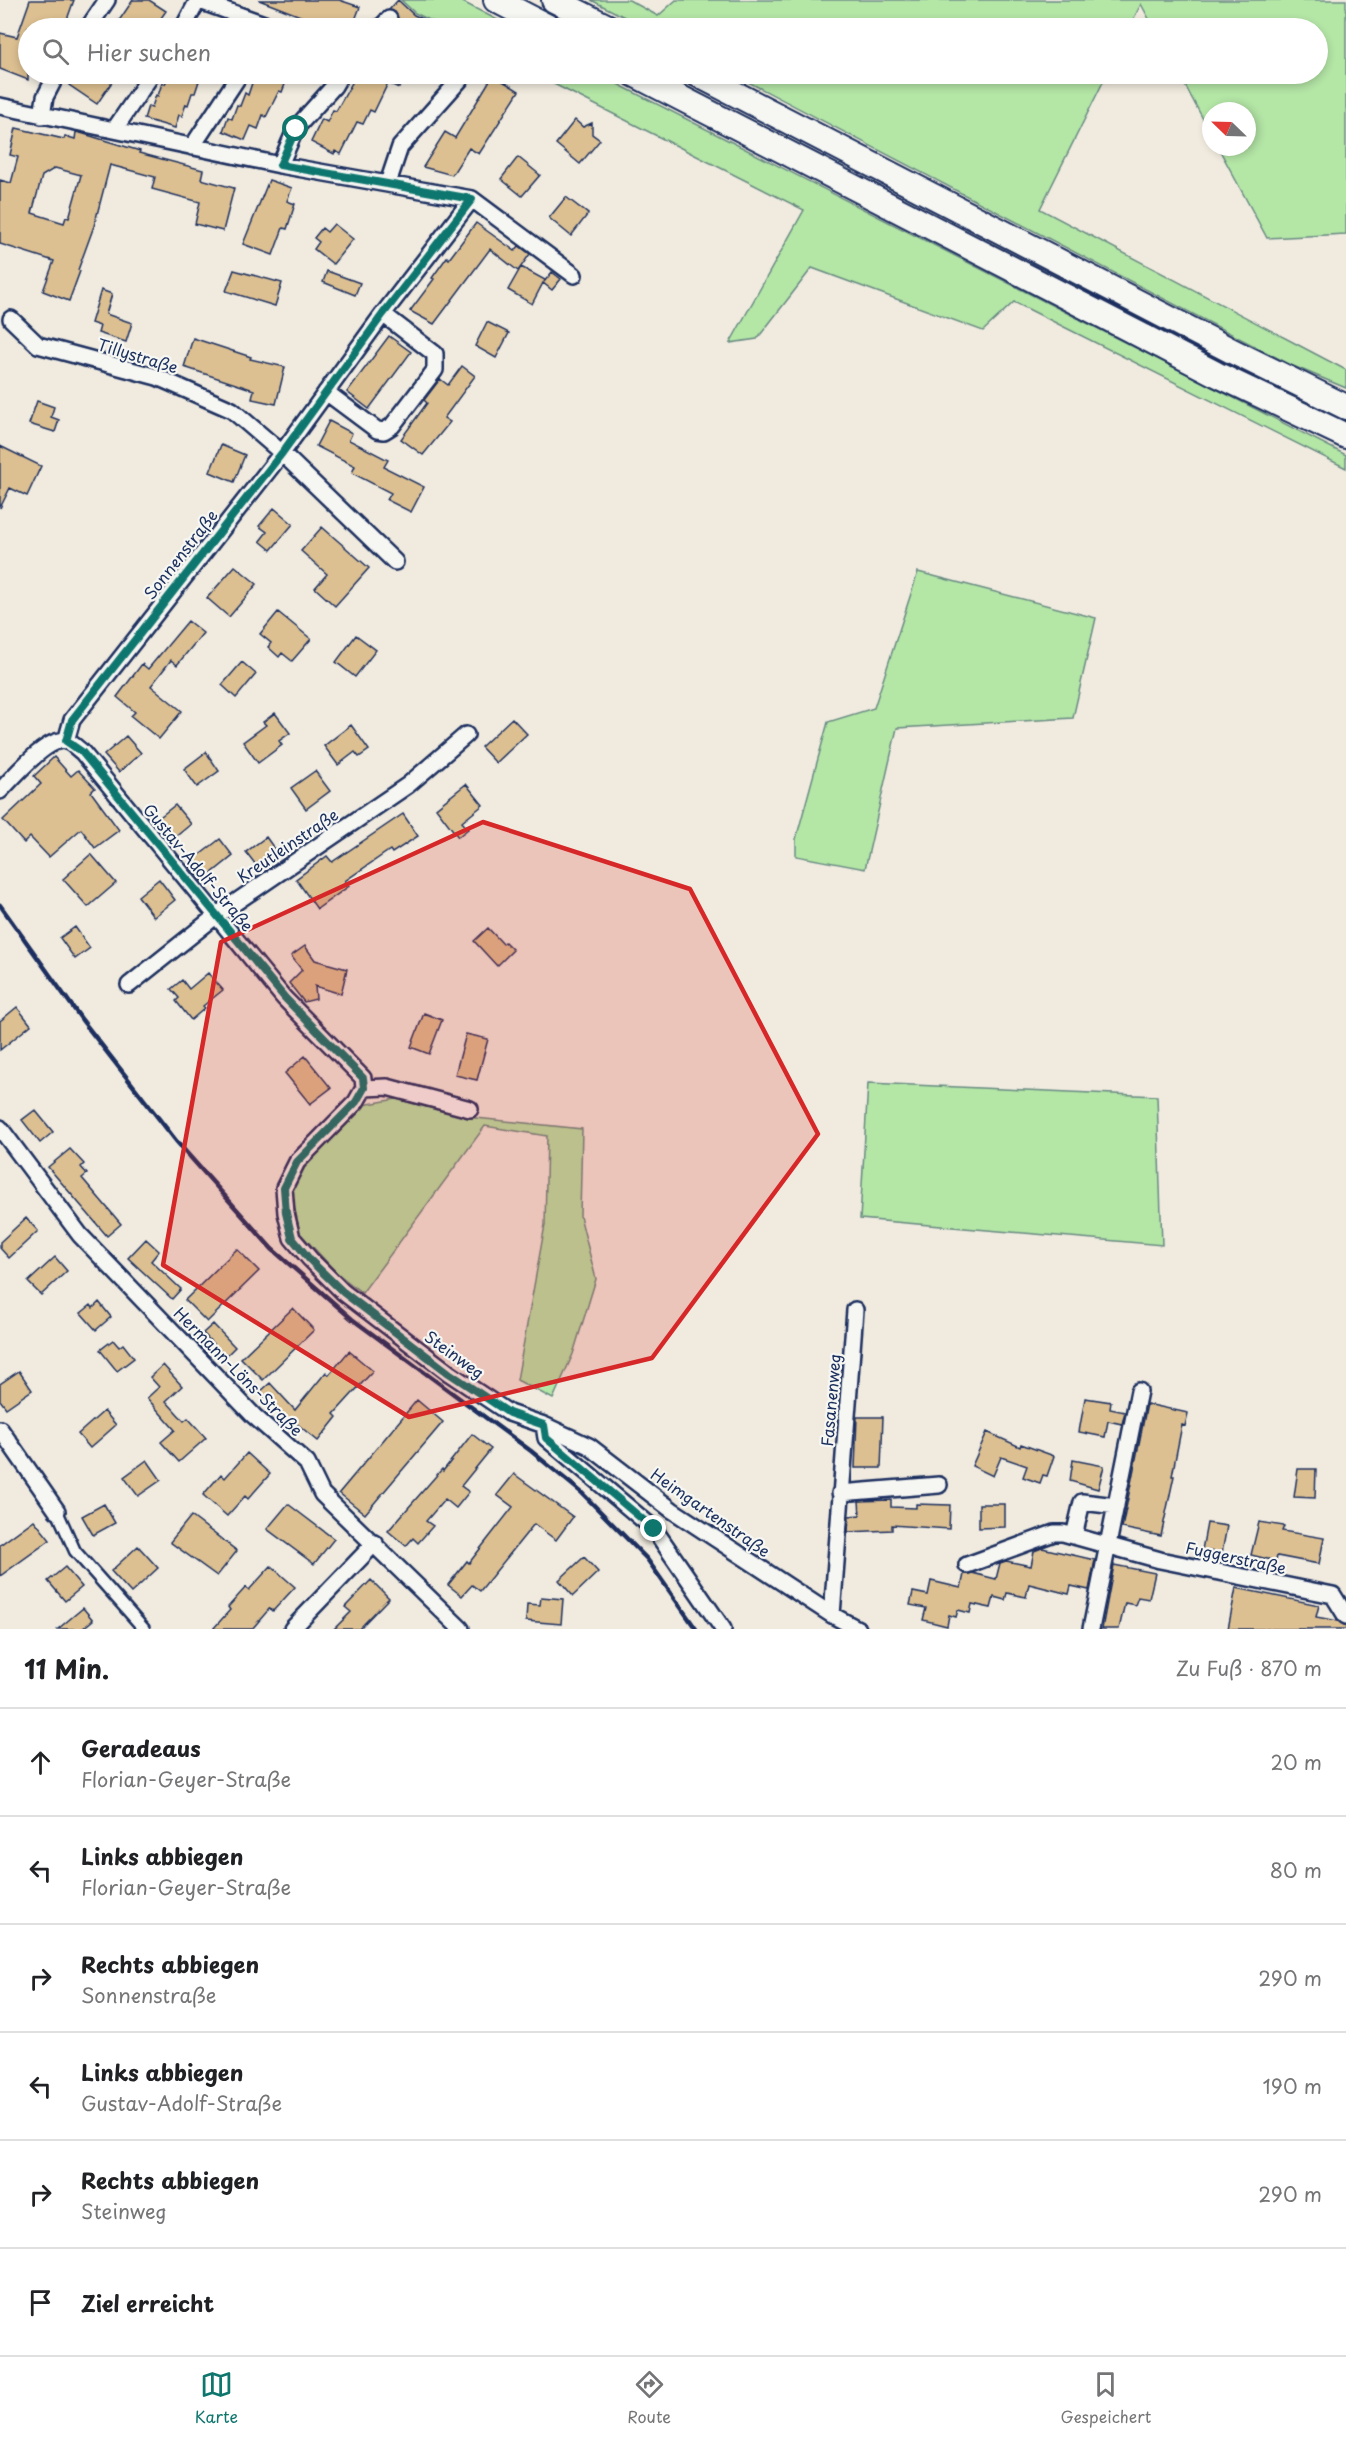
<!DOCTYPE html>
<html lang="de">
<meta charset="utf-8">
<style>
body{margin:0;font-family:"Playpen Sans",sans-serif;background:#f2f2f2;color:#202124}
.compass{position:absolute;left:1202px;top:102px;width:54px;height:54px;border-radius:50%;background:#fff;box-shadow:0 3px 9px #0003;rotate:293deg}
.stop{position:absolute;width:18px;height:18px;margin:-14px;border:4px solid #0f766e;border-radius:50%;background:#fff}
.stop.end{background:#0f766e;border-color:#fff;box-shadow:0 2px 6px #0008}
.list{margin:0;padding:0;list-style:none}
h2{display:flex;justify-content:space-between;align-items:center;height:78px;margin:0;padding:0 24px;font-size:26px}
h2 small{font-size:20px;font-weight:400;color:#757577}
.list li{display:grid;grid-template-columns:39px 1fr auto;gap:18px;align-items:center;box-sizing:border-box;height:108px;padding:0 24px;border-top:2px solid #e0e0e0}
.list b{display:block;font-size:22px;white-space:nowrap}
.list p{margin:0;font-size:20px;white-space:nowrap;color:#757577}
.list em{font-size:20px;font-style:normal;color:#757577}
.icon{flex:none;width:33px;height:33px;fill:none;stroke:currentColor;stroke-width:2;stroke-linecap:round;stroke-linejoin:round}
.map{position:relative;flex:none;width:1346px;height:1629px;overflow:hidden}
.search{position:absolute;background:#fff;box-shadow:0 3px 9px #0003;left:18px;right:18px;top:18px;height:66px;display:flex;align-items:center;gap:15px;box-sizing:border-box;padding:0 21px;border-radius:33px;color:#757577;font-size:22px}
.sheet{height:726px;background:#fff}
nav{display:flex;justify-content:space-around;align-items:center;box-sizing:border-box;height:84px;border-top:2px solid #e0e0e0;background:#fff;font-size:16px;color:#757577}
nav a{display:grid;justify-items:center;gap:3px}
nav .on{color:#0f766e}
.map>svg:first-child{display:block}
</style>
<div class="map">
<svg width="1346" height="1629" viewBox="0 0 1346 1629">
<rect width="100%" height="100%" fill="#f1ebdf"/>
<filter id="ink" filterUnits="userSpaceOnUse"><feTurbulence type="fractalNoise" baseFrequency=".0167" numOctaves="2"/><feDisplacementMap in="SourceGraphic" scale="12" xChannelSelector="R" yChannelSelector="G"/><feConvolveMatrix kernelMatrix="1 2 1 2 8 2 1 2 1" color-interpolation-filters="sRGB"/></filter>
<g filter="url(#ink)">
<path fill="#b4e6a6" stroke="#688a82" stroke-width="1.5" d="M401,0H459L513,28H446L415,13Z
M591,0H629L658,16L676,0H1346V234L1267,238L1218,147H1247V111H1211V134L1179,74H1318V28H1154L1141,4L1129,28H646Z
M534,74H598L1346,455V468L1014,302L983,331L812,268L757,339L730,343L804,210Z
M733,74H1107L1040,209L1346,370V388L1291,365Z
M918,572L1096,618L1073,718L897,728L865,869L796,856V839L828,722L874,708Z
M868,1083L1157,1096L1162,1245L860,1219Z
M396,1099L466,1117L582,1129L580,1216L596,1279L573,1354L553,1399L517,1380L545,1225L547,1136L485,1126L362,1293L336,1272L300,1233L291,1191L303,1167L363,1105Z"/>
<path fill="#ddc091" stroke="#1b2f5e" stroke-width="1.5" fill-rule="evenodd" d="M30,0H74L64,28H28V80L0,69V33L17,37Z
M133,0H149L166,11L154,28H114Z
M259,0H339L360,7L352,28H331Z
M398,0L414,15L443,28H410L398,19L395,12L389,10Z
M77,74H105L114,79L97,104L69,85Z
M169,74L199,81L195,93H192L188,105L186,104L182,116L179,115L175,128L144,119L148,106L152,107L156,95L158,96L162,83L165,84Z
M255,74H289L282,92L279,91L266,117L263,115L258,129L251,126L245,140L223,131L228,117L232,119L237,105L240,106L245,93L248,95Z
M357,74H406L399,88L388,83L374,112L370,110L363,124L357,122L341,154L335,151L334,154L311,142L322,119L327,122L333,110L336,111Z
M493,75L519,91L479,154L469,148L452,175L423,167L445,132L455,138Z
M575,120L583,127L592,123V134L600,140L580,164L556,144Z
M16,128L64,139L65,136L75,139L76,132L84,134L140,151L139,153L203,170L201,179L234,188L223,231L195,224L200,202L152,189L155,177L110,165L94,226L78,270L80,271L69,301L43,291L54,261L0,244V180L11,183L18,157L10,155ZM55,168L81,175L69,218L66,217L64,223L32,213L42,176Z
M518,157L540,175L522,196L501,179Z
M269,180L292,188L287,201L295,204L287,229L283,228L273,255L243,244Z
M566,197L588,214L571,236L549,218Z
M476,223L515,251L519,246L530,254L518,271L490,249L434,324L410,311L434,279L432,278L447,257L449,259Z
M334,224L353,239L333,264L314,249L319,242L314,238L322,228L327,232Z
M521,267L545,280L544,282L552,272L561,279L552,290L543,283L532,304L508,290Z
M234,270L282,283L275,306L226,291Z
M327,271L360,283L355,295L323,282Z
M101,290L112,294L106,314L132,323L126,342L98,333L100,326L91,323Z
M487,322L509,333L496,358L475,346Z
M389,336L411,352L369,409L347,392Z
M193,338L251,357L250,359L285,367L276,404L252,399L254,390L184,367Z
M462,366L475,376L444,418L450,422L423,455L401,439L427,403L424,400L440,379L448,385Z
M37,401L54,407L51,417L59,420L55,432L29,424Z
M329,421L352,433L349,440L388,460L384,467L424,487L411,512L387,500L391,493L352,473L355,466L316,446Z
M221,445L245,455L234,482L210,472Z
M0,446L41,466L27,496L10,488L0,508Z
M274,508L293,524L271,550L260,541L267,532L259,526Z
M322,527L369,568L335,606L315,588L327,574L301,551Z
M235,566L257,584L229,617L207,598Z
M278,612L311,639L292,661L282,653L279,657L268,647L271,643L260,634Z
M188,621L203,633L177,665L171,660L151,686L182,711L159,739L131,716L135,712L117,697L142,664L148,669Z
M356,635L376,650L355,677L336,662Z
M242,662L256,674L236,698L222,685Z
M275,713L290,733L279,741L282,745L258,763L243,742L266,725L263,722Z
M512,718L527,734L496,763L481,747Z
M351,725L369,750L359,757L355,752L338,765L324,746Z
M126,736L141,753L119,772L104,755Z
M206,752L219,771L197,787L184,769Z
M54,757L71,776L78,770L95,788L91,792L119,830L95,848L81,829L49,857L30,837L24,843L3,820L41,784L34,776Z
M315,771L330,791L306,809L291,788Z
M466,784L483,805L462,822L468,829L458,837L436,808Z
M175,805L191,824L173,839L156,820Z
M403,814L418,836L392,853L390,850L345,881L349,886L317,909L296,879L327,856L332,862Z
M266,837L276,851L256,865L246,852Z
M220,839L233,856L202,881L188,864Z
M91,854L116,883L88,907L63,879Z
M159,879L175,900L154,917L138,896Z
M75,927L90,948L75,959L60,938Z
M488,928L503,944L505,942L513,950L497,966L474,941Z
M305,946L315,960L347,969L341,994L315,986L316,999L304,1002L289,983L302,970L291,956Z
M208,973L223,990L203,1006L205,1008L191,1020L176,1001L179,998L171,989L182,980L189,989Z
M17,1007L31,1025L0,1050V1021Z
M424,1013L442,1020L429,1054L411,1047Z
M466,1034L488,1039L477,1080L455,1075Z
M305,1056L331,1088L310,1104L285,1073Z
M35,1110L53,1132L40,1143L22,1120Z
M70,1149L84,1164L81,1167L87,1174L82,1178L121,1224L107,1236L48,1167Z
M26,1218L38,1231L9,1258L0,1248V1242Z
M146,1239L159,1251L151,1261L181,1289L172,1299L128,1258Z
M237,1249L259,1271L207,1322L185,1300Z
M55,1257L67,1271L41,1295L28,1282Z
M99,1302L111,1317L96,1330L81,1313L91,1305L93,1308Z
M293,1308L314,1330L263,1380L241,1358Z
M213,1324L235,1347L225,1357L203,1333Z
M113,1340L119,1347L123,1344L134,1358L117,1371L100,1350Z
M349,1351L373,1371L334,1414L337,1417L318,1441L291,1419L284,1428L275,1420L280,1414L260,1392L270,1383L295,1410L326,1372L329,1375Z
M163,1365L182,1386L166,1401L184,1421L188,1418L206,1438L179,1462L161,1442L175,1430L147,1398L159,1387L150,1377Z
M19,1371L32,1390L6,1408L0,1400V1384Z
M1085,1398L1111,1402L1110,1409L1125,1412L1122,1424L1108,1421L1105,1437L1079,1432Z
M417,1400L443,1422L365,1514L339,1493Z
M1147,1404L1188,1413L1185,1426L1182,1425L1172,1476H1174L1161,1536L1122,1528Z
M104,1411L116,1425L90,1448L78,1434Z
M857,1417H883L881,1468H855Z
M987,1432L1020,1447L1021,1444L1054,1456L1047,1476L1043,1475L1040,1483L1023,1477L1027,1466L1001,1457L993,1476L972,1466Z
M472,1434L491,1449L461,1486L469,1492L456,1508L445,1499L426,1521L433,1526L418,1543L413,1538L406,1546L388,1531L442,1469L443,1471Z
M247,1453L270,1474L248,1499L245,1496L227,1516L203,1495L221,1474L225,1478Z
M147,1460L161,1480L138,1496L124,1477Z
M1073,1460L1104,1466L1098,1489L1070,1481Z
M1298,1469H1316L1315,1498L1294,1497Z
M514,1474L573,1517L556,1540L534,1524L480,1591L472,1585L462,1596L448,1585L467,1561L469,1563L513,1507L497,1495Z
M891,1500V1507L916,1508V1504L950,1505L949,1529L892,1525V1530L848,1532L849,1516L860,1515L859,1501Z
M104,1504L115,1523L93,1535L82,1516Z
M288,1504L334,1539L314,1564L267,1529Z
M979,1504H1005V1527L979,1528Z
M191,1516L237,1551L217,1576L170,1542Z
M34,1520L50,1540L0,1576V1545Z
M1259,1522L1284,1526L1282,1531L1324,1538L1319,1564L1277,1556L1276,1561L1251,1555Z
M1207,1523L1227,1526L1222,1553L1202,1550Z
M138,1546L158,1568L131,1593L111,1571Z
M1042,1548L1095,1560L1089,1590L1071,1586L1069,1594L1029,1584L1026,1597L1007,1593L1005,1600L994,1597L991,1608L972,1604L970,1613L958,1610L956,1617L949,1615L947,1626L923,1620L926,1608L910,1605L913,1592L928,1595L931,1581L961,1588L964,1574L972,1573L996,1579L1000,1563L1006,1561L1031,1566L1034,1551Z
M584,1557L598,1572L573,1596L559,1580Z
M1114,1565L1155,1573L1149,1599L1138,1597L1135,1605L1125,1603L1119,1629H1102Z
M271,1566L295,1587L273,1611L270,1608L252,1629H213L230,1610L228,1607L246,1587L249,1590Z
M65,1567L82,1587L65,1601L48,1581Z
M371,1580L389,1598L359,1629H334L351,1612L345,1607Z
M1236,1588L1319,1605L1316,1617L1338,1621L1346,1626V1629H1228Z
M541,1597L563,1599L561,1624L526,1621L527,1604L540,1605Z
M83,1608L93,1620L82,1629H58Z"/>
<g fill="none" stroke-linecap="round" stroke-linejoin="round">
<defs>
<path id="pedestrian" d="M57,1511L75,1551L144,1629"/>
<path id="minor" d="M197,0L275,28
M88,28L107,0
M183,28L198,0
M380,28L389,19
M0,106L280,165L472,199L574,275
M42,116L45,97L57,74
M114,130L152,74
M192,147L240,74
M280,165L296,128L334,86L341,74
M388,183L400,147L465,74
M11,319L38,345L157,377L232,410L282,453L395,562
M326,392L377,430L384,431L392,426L435,370V354L383,314
M66,741L72,720L282,453L383,314L472,199
M0,791C13,778 48,735 67,741C72,743 78,749 82,752L284,998L363,1078L364,1088L356,1102L297,1162L284,1188L286,1213L292,1238L310,1259L343,1292L449,1373L509,1413L544,1425L546,1438L654,1529L723,1629
M129,985L217,915L408,785L466,735
M364,1088L387,1087L470,1109
M0,1128L80,1235L254,1416L307,1463L322,1494L461,1629
M544,1425L589,1446L672,1510L832,1615L858,1629
M0,1429L57,1511
M840,1493L939,1485
M1074,1536L1082,1502L1116,1506
M967,1565L1054,1533H1063L1160,1560L1333,1595L1346,1616
M832,1615L855,1310
M292,1629L375,1543
M1091,1629L1139,1391"/>
<path id="primary" d="M496,0L550,28
M554,0L610,28
M634,74L1216,374L1346,436
M697,74L1232,351L1346,407"/>
</defs>
<use href="#pedestrian" stroke="#1b2f5e" stroke-width="15"/>
<use href="#minor" stroke="#1b2f5e" stroke-width="20"/>
<use href="#primary" stroke="#1b2f5e" stroke-width="28"/>
<use href="#pedestrian" stroke="#f6f6f2" stroke-width="10"/>
<use href="#minor" stroke="#f6f6f2" stroke-width="15"/>
<use href="#primary" stroke="#f6f6f2" stroke-width="24"/>
<path stroke="#1b2f5e" stroke-width="4.5" d="M0,905L82,1020L177,1142L272,1249L352,1319L531,1451L581,1492L647,1559L696,1629"/>
</g>
</g>
<g fill="none" stroke-linecap="round" stroke-linejoin="round" filter="url(#ink)">
<path stroke="#0f766e" stroke-width="8" d="M296,129L280,165L472,199L383,314L282,453L72,720L66,741L82,752L285,998L363,1078L364,1088L356,1102L297,1162L284,1188L286,1213L292,1238L310,1260L343,1292L449,1373L509,1413L544,1425L546,1438L654,1529"/>
</g>
<path fill="#d62828" fill-opacity="0.2" stroke="#d62828" stroke-width="4.5" stroke-linejoin="round" d="M483,822L690,889L818,1134L652,1358L409,1417L163,1265L221,942Z"/>
<g text-anchor="middle" dominant-baseline="central" stroke-width="4.5" stroke-linejoin="round" paint-order="stroke">
<g font-size="16" fill="#1b2f5e" stroke="#f6f6f2">
<text transform="translate(138 355) rotate(17)">Tillystraße</text>
<text transform="translate(180 554) rotate(-52)">Sonnenstraße</text>
<text transform="translate(287 845) rotate(-34)">Kreutleinstraße</text>
<text transform="translate(199 867) rotate(50)">Gustav-Adolf-Straße</text>
<text transform="translate(455 1354) rotate(36)">Steinweg</text>
<text transform="translate(239 1371) rotate(45)">Hermann-Löns-Straße</text>
<text transform="translate(830 1400) rotate(-85)">Fasanenweg</text>
<text transform="translate(711 1512) rotate(35)">Heimgartenstraße</text>
<text transform="translate(1236 1557) rotate(12)">Fuggerstraße</text>
</g>
</g>
</svg>
<svg class="compass" viewBox="-18 -18 36 36"><path d="M0-13l5 13h-10z" fill="#e53935"/><path d="M0 13l5-13h-10z" fill="#757577"/></svg>
<div class="stop" style="left:296px;top:129px"></div>
<div class="stop end" style="left:654px;top:1529px"></div>
<div class="search"><svg class="icon" aria-label="search" viewBox="0 0 24 24"><circle cx="10" cy="10" r="6"/><path d="M15 15l6 6"/></svg>Hier suchen</div>
</div>
<section class="sheet">
<h2>11 Min.<small>Zu Fuß · 870 m</small></h2>
<ul class="list">
<li><svg class="icon" aria-label="ahead" viewBox="0 0 24 24"><path d="M12 20V5M6 11l6-6 6 6"/></svg><div><b>Geradeaus</b><p>Florian-Geyer-Straße</p></div><em>20 m</em></li>
<li><svg class="icon" aria-label="left" viewBox="0 0 24 24"><path d="M17 20v-9H6M10 6l-5 5 5 5"/></svg><div><b>Links abbiegen</b><p>Florian-Geyer-Straße</p></div><em>80 m</em></li>
<li><svg class="icon" aria-label="right" viewBox="0 0 24 24"><path d="M7 20v-9h11M14 6l5 5-5 5"/></svg><div><b>Rechts abbiegen</b><p>Sonnenstraße</p></div><em>290 m</em></li>
<li><svg class="icon" aria-label="left" viewBox="0 0 24 24"><path d="M17 20v-9H6M10 6l-5 5 5 5"/></svg><div><b>Links abbiegen</b><p>Gustav-Adolf-Straße</p></div><em>190 m</em></li>
<li><svg class="icon" aria-label="right" viewBox="0 0 24 24"><path d="M7 20v-9h11M14 6l5 5-5 5"/></svg><div><b>Rechts abbiegen</b><p>Steinweg</p></div><em>290 m</em></li>
<li><svg class="icon" aria-label="arrive" viewBox="0 0 24 24"><path d="M6 21V4h12l-3 4 3 4H6"/></svg><div><b>Ziel erreicht</b></div></li>
</ul>
</section>
<nav>
<a class="on"><svg class="icon" aria-label="map" viewBox="0 0 24 24"><path d="M3 6l6-2 6 2 6-2v14l-6 2-6-2-6 2zM9 4v14M15 6v14"/></svg>Karte</a>
<a><svg class="icon" aria-label="directions" viewBox="0 0 24 24"><path d="M12 3l9 9-9 9-9-9zM9 14v-3h6M13 9l2 2-2 2"/></svg>Route</a>
<a><svg class="icon" aria-label="saved" viewBox="0 0 24 24"><path d="M7 4h10v16l-5-4-5 4z"/></svg>Gespeichert</a>
</nav>
